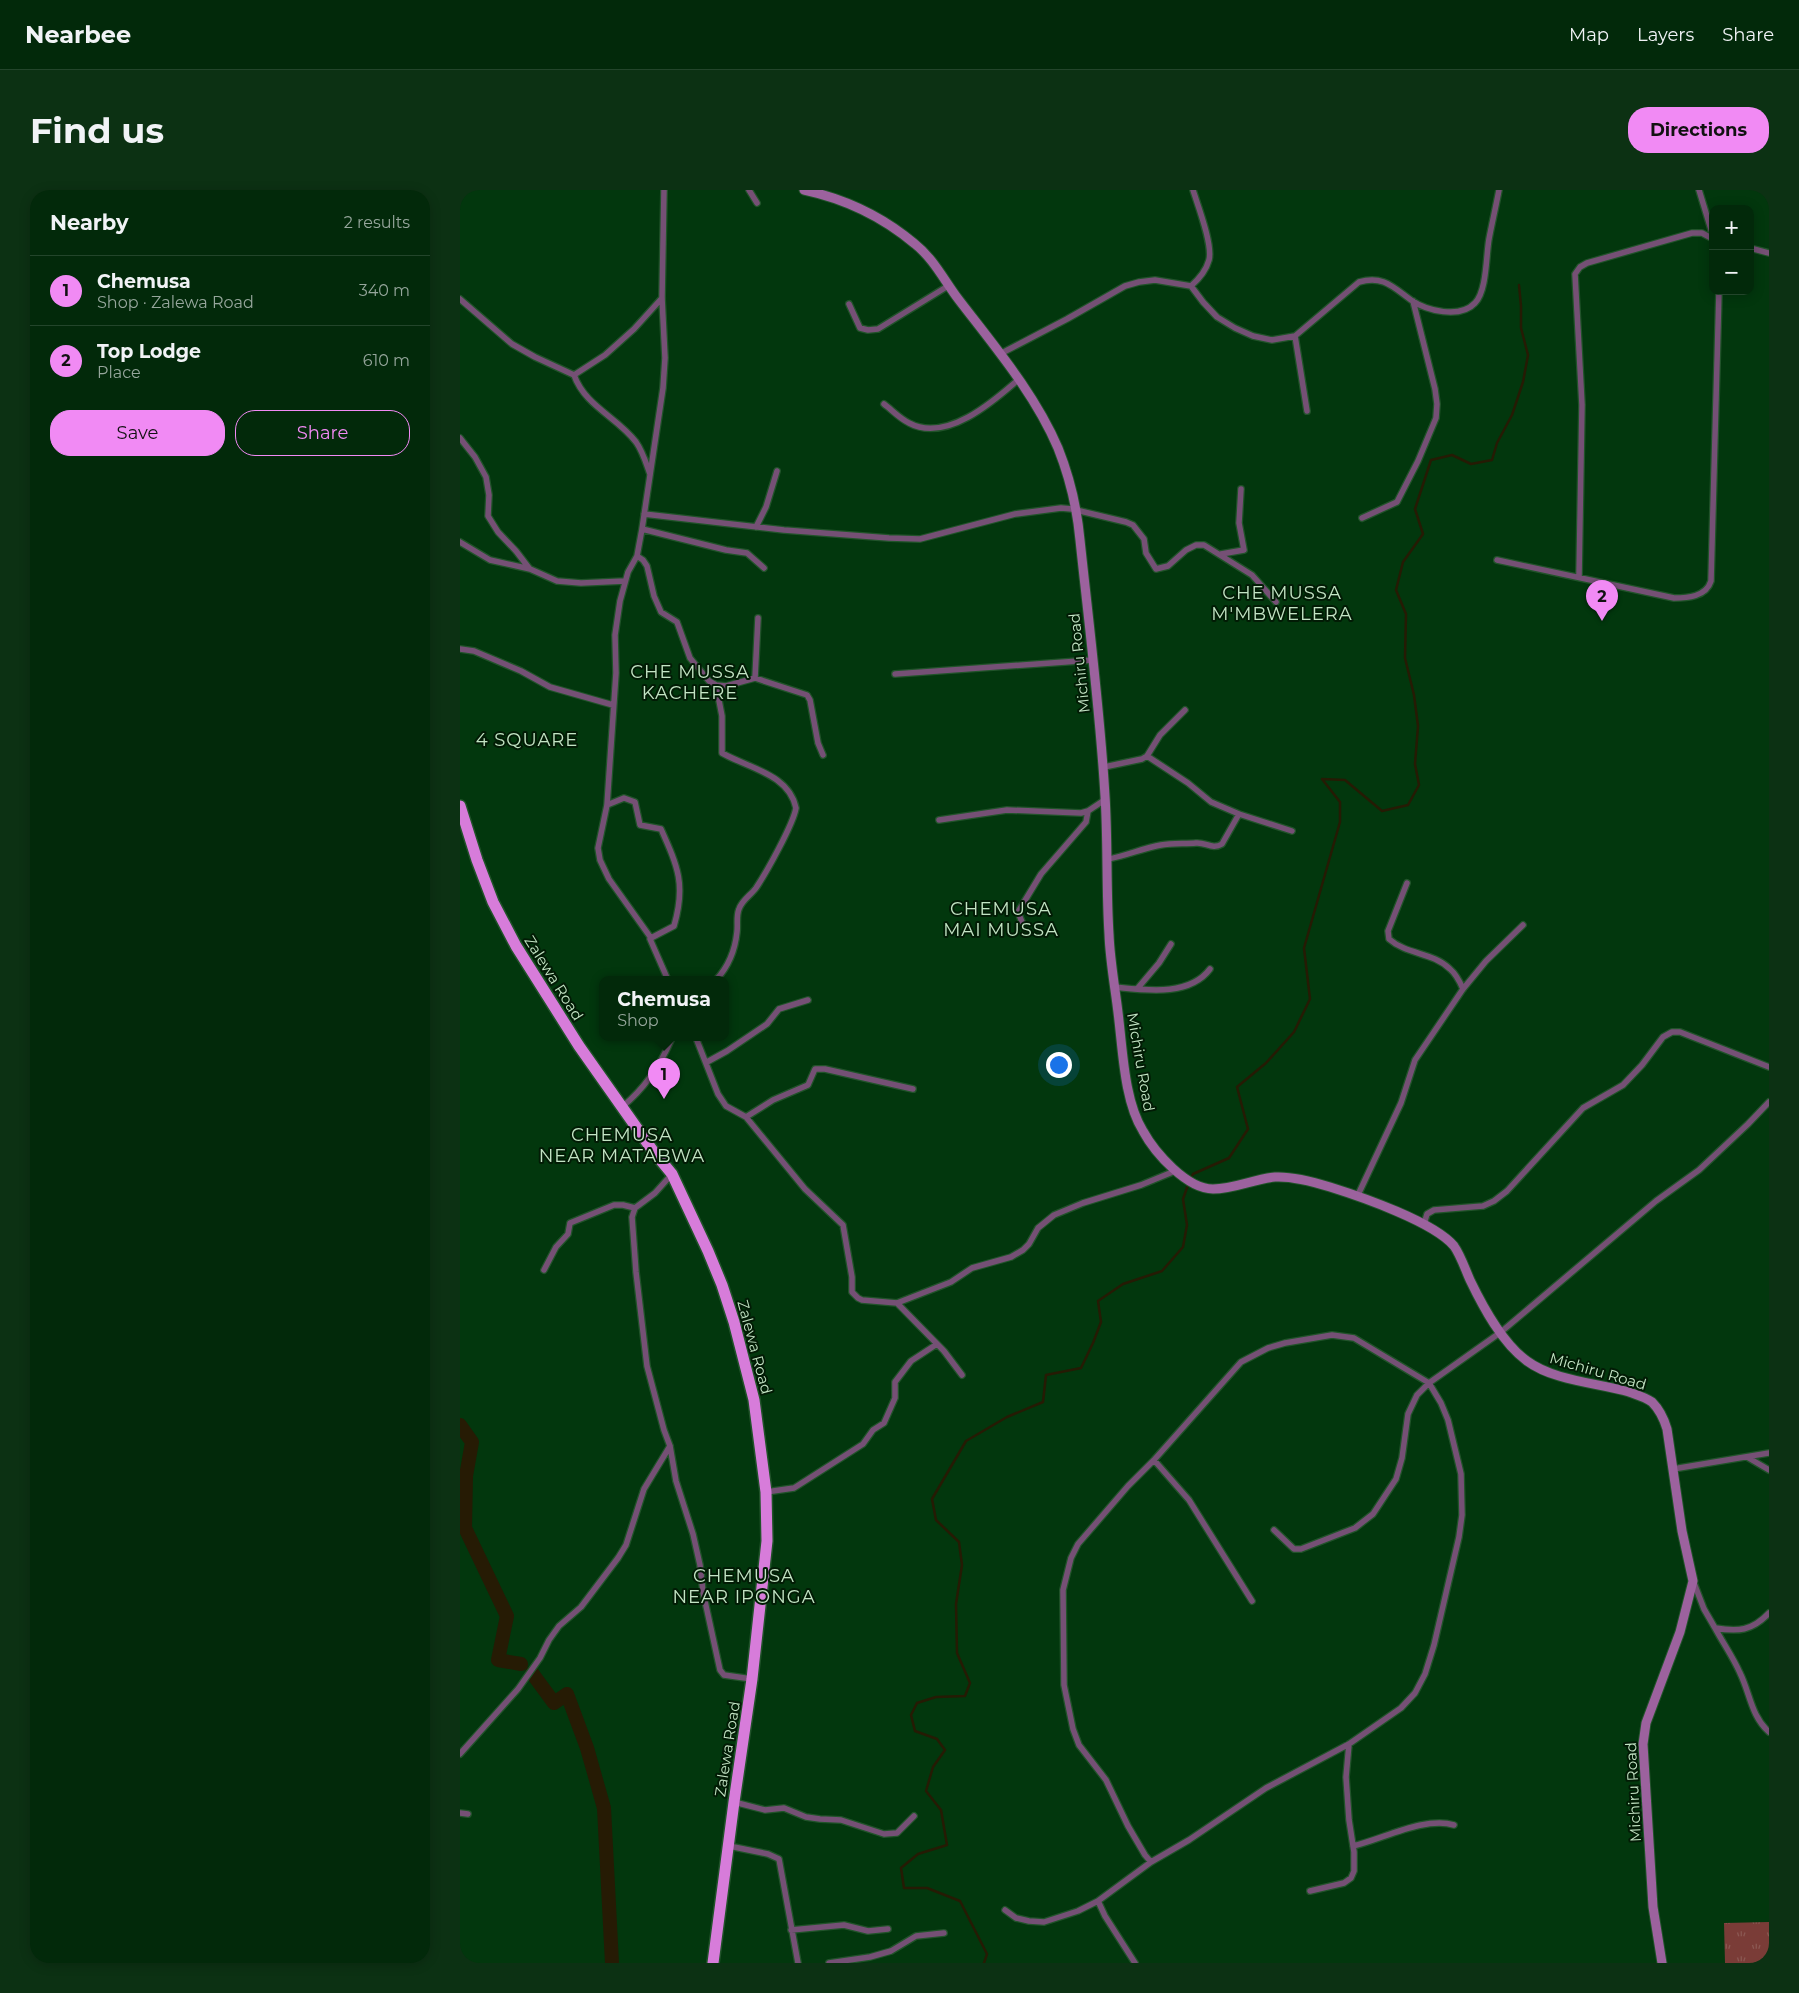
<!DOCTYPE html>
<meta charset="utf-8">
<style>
body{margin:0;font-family:Montserrat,sans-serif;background:#0c3113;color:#f1f3f6}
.controls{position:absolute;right:15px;top:15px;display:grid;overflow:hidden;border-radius:10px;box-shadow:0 2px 12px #0003}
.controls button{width:45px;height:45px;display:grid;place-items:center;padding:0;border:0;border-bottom:1px solid #23452b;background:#02290a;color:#f1f3f6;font:25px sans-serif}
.you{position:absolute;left:598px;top:874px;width:18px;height:18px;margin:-12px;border:4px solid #fff;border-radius:50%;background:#1a73e8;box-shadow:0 0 0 8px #1a73e833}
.badge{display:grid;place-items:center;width:32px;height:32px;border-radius:50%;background:#f18af4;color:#111;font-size:16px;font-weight:700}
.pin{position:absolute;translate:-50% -41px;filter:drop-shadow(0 1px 2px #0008)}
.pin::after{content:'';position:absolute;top:26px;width:18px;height:15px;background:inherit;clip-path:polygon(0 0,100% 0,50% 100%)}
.popup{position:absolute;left:139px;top:786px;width:130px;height:65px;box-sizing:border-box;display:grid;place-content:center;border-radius:10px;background:#02290a;filter:drop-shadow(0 1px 4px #0005);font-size:16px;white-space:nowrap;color:#96a69c}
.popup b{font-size:19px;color:#f1f3f6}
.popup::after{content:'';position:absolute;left:50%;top:100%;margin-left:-10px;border:10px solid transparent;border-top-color:#02290a}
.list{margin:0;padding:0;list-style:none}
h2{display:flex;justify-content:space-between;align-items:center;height:65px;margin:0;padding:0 20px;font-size:21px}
h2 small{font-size:16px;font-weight:400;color:#96a69c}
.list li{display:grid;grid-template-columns:32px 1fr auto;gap:15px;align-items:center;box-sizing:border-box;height:70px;padding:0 20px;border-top:1px solid #23452b}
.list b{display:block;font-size:19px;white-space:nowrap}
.list p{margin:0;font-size:16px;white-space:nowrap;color:#96a69c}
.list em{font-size:16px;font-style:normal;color:#96a69c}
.actions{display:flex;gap:10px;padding:15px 20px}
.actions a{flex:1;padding:11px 0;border:1px solid #f18af4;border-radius:20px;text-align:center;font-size:18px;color:#f18af4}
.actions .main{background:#f18af4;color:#111}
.map{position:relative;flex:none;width:1309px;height:1773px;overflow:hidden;border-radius:20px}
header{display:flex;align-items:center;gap:30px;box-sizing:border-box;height:70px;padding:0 25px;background:#02290a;border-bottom:1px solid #23452b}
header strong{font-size:24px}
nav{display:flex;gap:28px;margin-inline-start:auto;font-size:18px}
.intro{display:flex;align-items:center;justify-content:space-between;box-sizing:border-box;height:120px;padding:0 30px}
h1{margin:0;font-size:35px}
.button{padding:12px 22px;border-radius:20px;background:#f18af4;color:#111;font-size:18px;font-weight:700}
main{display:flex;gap:30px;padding:0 30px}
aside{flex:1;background:#02290a;border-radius:20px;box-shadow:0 2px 12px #0003}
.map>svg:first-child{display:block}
</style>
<header>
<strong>Nearbee</strong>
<nav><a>Map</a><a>Layers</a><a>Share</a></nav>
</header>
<div class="intro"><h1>Find us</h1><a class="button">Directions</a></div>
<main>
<aside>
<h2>Nearby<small>2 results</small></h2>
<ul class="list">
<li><span class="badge">1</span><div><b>Chemusa</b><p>Shop · Zalewa Road</p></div><em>340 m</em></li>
<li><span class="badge">2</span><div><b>Top Lodge</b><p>Place</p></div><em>610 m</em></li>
</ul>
<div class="actions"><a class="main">Save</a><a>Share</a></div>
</aside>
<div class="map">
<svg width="1309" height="1773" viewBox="0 0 1309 1773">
<defs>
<pattern id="grass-tufts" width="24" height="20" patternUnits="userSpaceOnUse" patternTransform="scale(1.25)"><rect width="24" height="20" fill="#7a3c37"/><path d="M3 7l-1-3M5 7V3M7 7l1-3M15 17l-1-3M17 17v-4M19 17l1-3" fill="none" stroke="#8b5852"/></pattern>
</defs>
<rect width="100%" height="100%" fill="#02370d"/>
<path fill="url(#grass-tufts)" d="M1309,1732V1773H1265L1264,1733Z"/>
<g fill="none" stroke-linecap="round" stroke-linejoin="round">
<path stroke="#261b04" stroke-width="2.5" d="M731,988L733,984L769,968L788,939L777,897L806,873L834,842L850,809L844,758L880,632V612L862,589L885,590L922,621L948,615L959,595L955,574L958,536L954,505L945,468L946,424L936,400L943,372L963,344L955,319L971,270L992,265L1011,274L1032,270L1037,253L1052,225L1063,192L1068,165L1061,138V116L1059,95
M524,1773L527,1764L500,1711L467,1698H444L441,1678L458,1664L487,1655L481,1620L466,1601L473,1577L485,1560L477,1549L455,1541L451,1525L457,1513L476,1507L505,1506L510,1493L497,1463L496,1414L502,1375L499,1352L476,1330L472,1309L506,1251L547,1227L583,1212L586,1185L621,1178L633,1153L641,1132L638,1111L663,1094L702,1081L723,1057L727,1035L723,1009L728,995"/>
<path stroke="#261b04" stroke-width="14" d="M0,1235L12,1252L6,1286L5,1338L47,1426L38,1470L61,1474
M72,1483L94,1513L107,1504L127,1558L144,1618L152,1773"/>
<defs>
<path id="street" d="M204,0L202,108L205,168L203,198L182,339L177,366L168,382L160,411L155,445L156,483L147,615L138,658L140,670L149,689L191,748L190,749L208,790
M289,0L297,13
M1239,0L1253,46
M1290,58L1309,63
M731,96L743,112L757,127L775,138L793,146L812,150L835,146L899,92C923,85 933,97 951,110C967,121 1000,129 1015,113C1027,101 1026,65 1029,49C1032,33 1036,16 1039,0
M0,109L52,154L75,167L114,185C125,216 157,227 176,252C183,262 186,273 190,284
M389,114L400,138L408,140L418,139L488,96
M835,146L847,221
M540,164L607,129L665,96L679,92L695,90L731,96C739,89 746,81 749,70C753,55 738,16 733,0
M114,185L145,165L174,139L202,108
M424,214C432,220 439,228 449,233C486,253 533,212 559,189
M0,248L15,267L26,287L29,305L28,326L38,342L56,361L69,378
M184,324L324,340L429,348L460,349L555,324L601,318L612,319L666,332L673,335L684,349L686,363L696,379L708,376L726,360L736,355H744L792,385L816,412
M902,328L937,312L958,271L976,228L977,214L975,199L953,111
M296,337L306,317L317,281
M182,339L266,360L287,363L304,378
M0,352L30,370L70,379L97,391L121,393L165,391
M761,364L784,360L779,333L781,299
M177,366L183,370L187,376L194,406L201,422L217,432L230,468L249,491L256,495L266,496L295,488L347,505L350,510L358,553L363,565
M1037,370L1214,408C1227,408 1246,407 1251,391L1259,101
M1119,387L1122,215L1115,84L1120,77L1127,73L1232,43H1242L1253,49
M0,459L14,461L61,481L90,497L153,515
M435,484L633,470
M295,488L298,428
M687,566L728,593L751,612L779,624L832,641
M644,577L682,569L687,566L700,545L725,520
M147,615L164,608L175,612L180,635L201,639C218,677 226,695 214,736L191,748
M479,630L547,620L621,623L628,621L646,609
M648,669C666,666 683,658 701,655C712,653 725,654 736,653C746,652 752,660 762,654L779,624
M947,693L928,741L929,749C947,765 973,762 990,779C996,784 1000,792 1003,799
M562,732L558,722L581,684L626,632L628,621
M256,790C269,776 275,761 277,742C278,735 276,726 279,719C282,710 291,705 296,698C306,683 333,635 336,618C329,584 288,578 262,563V526L256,495
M654,797C685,800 729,807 750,779
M677,799L699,773L711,754
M236,848L258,904L266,916L286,927L345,999L383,1035L392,1087V1102L398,1108L402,1110L437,1113L491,1092L512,1078L551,1067L563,1060L569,1054L578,1038L594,1025L623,1013L681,995L715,981
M247,872L267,861L307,834L319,819L348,810
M162,917C184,899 201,874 212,848
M286,927L313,910L348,895L355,879H365L453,899
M212,984L195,1003L175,1018L172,1027L176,1082L187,1176L204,1240L210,1256L216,1291L233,1344L240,1375L243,1402L260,1480L264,1485L292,1489
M897,1007L941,913L955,870L1003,799L1026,771L1063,735
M964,1034L967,1024L974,1020L1023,1016L1034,1011L1047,1001L1123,918L1163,895L1182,875L1203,847L1212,842H1220L1309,877
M84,1080L96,1057L108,1044L110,1033L154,1015H163L175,1018
M437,1113L484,1161L502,1185
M1287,1267L1309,1280
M694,1270L729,1310L792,1411
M1213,1279L1309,1263
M306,1302L334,1298L403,1254L413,1240L424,1233L435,1208V1192L451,1171L477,1154
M814,1340L834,1359H841L895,1338L913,1324L936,1289L942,1268L948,1224L957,1205L969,1193L1041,1142L1196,1011L1239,980L1288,934L1309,912
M1234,1393L1244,1419L1255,1438C1278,1442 1292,1441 1309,1423
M1255,1438C1263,1453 1273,1467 1280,1483C1290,1503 1291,1526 1309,1542
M0,1564L58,1499L80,1468L89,1450L99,1436L121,1417L158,1368L166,1355L184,1299L210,1256
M274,1612L305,1620L324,1618L346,1627L360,1629L381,1630L424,1644L437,1643L454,1626
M0,1623L8,1624
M269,1656L308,1664L319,1669L338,1773
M893,1656C923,1649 965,1626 994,1635
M850,1701L884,1693L891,1688L894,1681V1662L889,1630L886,1587L889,1554
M638,1711L645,1726L675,1773
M545,1720L556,1728L569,1731L584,1732L618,1721L638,1711L691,1672L729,1650L806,1598L889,1554L941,1518L955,1503L965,1484L974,1455L999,1347L1002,1325L1001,1284L988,1230L981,1213L969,1193L894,1148L872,1145L825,1153L808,1158L781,1172L694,1270L668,1296L618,1354L611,1368L603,1400L604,1495L613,1539L619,1555L646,1590L668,1636L685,1665L691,1672
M331,1740L384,1735L408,1741L428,1739
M369,1773L410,1767L431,1761L456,1746L484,1743"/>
<path id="secondary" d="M344,0C386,9 422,26 455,54C474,69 485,92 499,110C535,157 575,204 598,258C610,288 617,318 620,350C629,435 640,520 645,606C648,652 646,698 649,744C650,773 656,802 659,831C663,865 665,912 683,941C695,963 727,999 753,999C774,999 794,989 815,987C832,986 854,992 870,997C902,1007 974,1032 994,1056C1001,1066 1005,1079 1010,1090C1023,1117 1042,1153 1067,1171C1094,1191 1138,1193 1169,1202C1177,1205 1185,1207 1192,1212C1200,1220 1204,1229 1207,1239L1222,1341L1233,1391L1220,1442L1186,1533L1183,1554L1193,1717L1202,1773"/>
<path id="highway" d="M0,616L17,670L33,712L56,756L119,856L193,961L212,984L248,1061L262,1095L274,1132L294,1210L306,1302L307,1351L292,1489L274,1612L253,1773"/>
</defs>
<use href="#street" stroke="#21532a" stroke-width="8"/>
<use href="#secondary" stroke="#21532a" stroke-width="11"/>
<use href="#highway" stroke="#21532a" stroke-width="14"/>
<use href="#street" stroke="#755075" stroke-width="5.5"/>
<use href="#secondary" stroke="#9c629e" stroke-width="9"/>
<use href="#highway" stroke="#d77cda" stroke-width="11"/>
</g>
<g text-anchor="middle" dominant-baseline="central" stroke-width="4" stroke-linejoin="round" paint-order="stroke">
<g font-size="15" fill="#c3e4c4" stroke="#021b05">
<text transform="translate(619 473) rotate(-96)">Michiru Road</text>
<text transform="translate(94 788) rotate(58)">Zalewa Road</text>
<text transform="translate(681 872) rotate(80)">Michiru Road</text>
<text transform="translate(295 1157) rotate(75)">Zalewa Road</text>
<text transform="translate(1138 1181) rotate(16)">Michiru Road</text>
<text transform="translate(267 1559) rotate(-81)">Zalewa Road</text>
<text transform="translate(1173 1602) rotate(-93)">Michiru Road</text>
</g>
<g font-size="18" letter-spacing="1" fill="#c3e4c4" stroke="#021b05">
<text x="822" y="403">CHE MUSSA<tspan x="822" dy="21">M'MBWELERA</tspan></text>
<text x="230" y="482">CHE MUSSA<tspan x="230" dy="21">KACHERE</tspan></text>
<text x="67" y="550">4 SQUARE</text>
<text x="541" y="719">CHEMUSA<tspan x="541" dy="21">MAI MUSSA</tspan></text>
<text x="162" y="945">CHEMUSA<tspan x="162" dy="21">NEAR MATABWA</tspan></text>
<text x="284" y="1386">CHEMUSA<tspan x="284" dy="21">NEAR IPONGA</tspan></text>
</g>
</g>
</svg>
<div class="controls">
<button>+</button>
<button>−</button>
</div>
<div class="you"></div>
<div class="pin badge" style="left:204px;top:909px">1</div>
<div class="popup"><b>Chemusa</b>Shop</div>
<div class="pin badge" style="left:1142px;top:431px">2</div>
</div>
</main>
